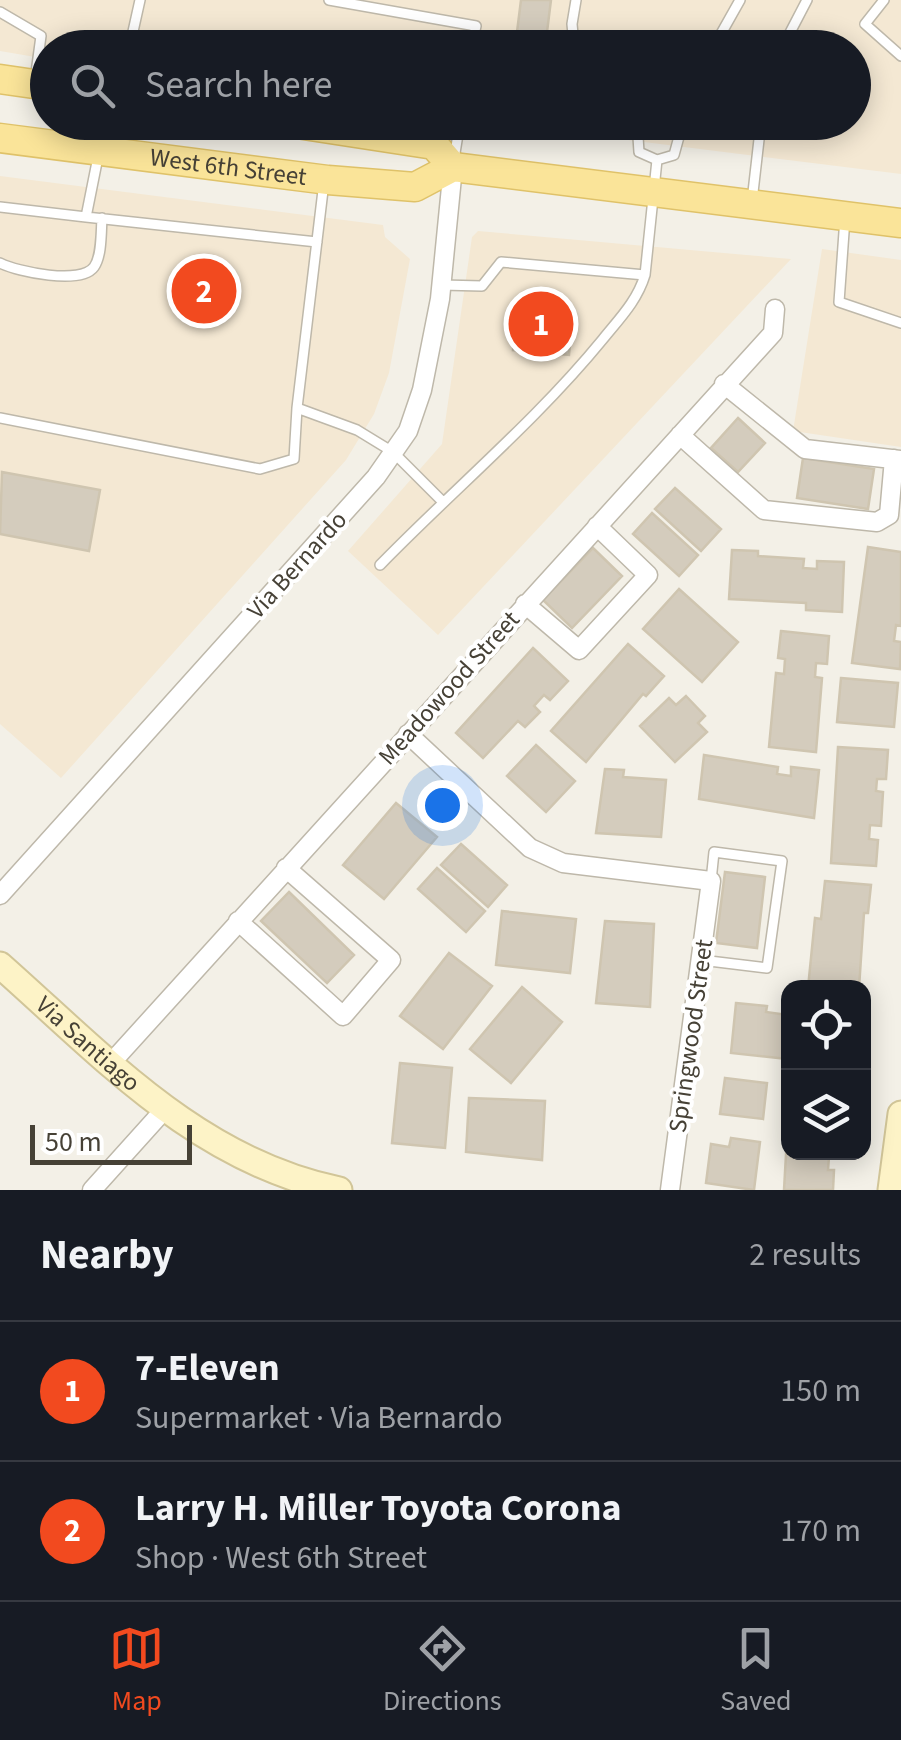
<!DOCTYPE html>
<meta charset="utf-8">
<style>
body{margin:0;font-family:"Source Sans 3",sans-serif;background:#20242c;color:#f1f3f6}
.controls{position:absolute;right:30px;bottom:30px;display:grid;overflow:hidden;border-radius:20px;box-shadow:0 5px 25px #0003}
.controls button{width:90px;height:90px;display:grid;place-items:center;padding:0;border:0;border-bottom:2px solid #363941;background:#171b24;color:#f1f3f6;font:50px sans-serif}
.scale{position:absolute;left:30px;bottom:25px;width:162px;box-sizing:border-box;padding-left:10px;border:5px solid #464136;border-top:0;font-size:28px;line-height:35px;white-space:nowrap;color:#464136;-webkit-text-stroke:8px #fff;paint-order:stroke}
.you{position:absolute;left:442px;top:805px;width:35px;height:35px;margin:-25px;border:8px solid #fff;border-radius:50%;background:#1a73e8;box-shadow:0 0 0 15px #1a73e833}
.badge{display:grid;place-items:center;width:65px;height:65px;border-radius:50%;background:#f24a1f;color:#fff;font-size:32px;font-weight:700}
.pin{position:absolute;translate:-50% -50%;border:5px solid #fff;box-shadow:0 2px 10px #0006}
.list{margin:0;padding:0;list-style:none}
h2{display:flex;justify-content:space-between;align-items:center;height:130px;margin:0;padding:0 40px;font-size:42px}
h2 small{font-size:32px;font-weight:400;color:#9ea1a6}
.list li{display:grid;grid-template-columns:65px 1fr auto;gap:30px;align-items:center;box-sizing:border-box;height:140px;padding:0 40px;border-top:2px solid #363941}
.list b{display:block;font-size:38px;white-space:nowrap}
.list p{margin:0;font-size:32px;white-space:nowrap;color:#9ea1a6}
.list em{font-size:32px;font-style:normal;color:#9ea1a6}
.icon{flex:none;width:55px;height:55px;fill:none;stroke:currentColor;stroke-width:2;stroke-linecap:round;stroke-linejoin:round}
.map{position:relative;flex:none;width:901px;height:1190px;overflow:hidden}
.search{position:absolute;background:#171b24;box-shadow:0 5px 25px #0003;left:30px;right:30px;top:30px;height:110px;display:flex;align-items:center;gap:25px;box-sizing:border-box;padding:0 35px;border-radius:55px;color:#9ea1a6;font-size:38px}
.sheet{height:410px;background:#171b24}
nav{display:flex;justify-content:space-around;align-items:center;box-sizing:border-box;height:140px;border-top:2px solid #363941;background:#171b24;font-size:28px;color:#9ea1a6}
nav a{display:grid;justify-items:center;gap:5px}
nav .on{color:#f24a1f}
.map>svg:first-child{display:block}
</style>
<div class="map">
<svg width="901" height="1190" viewBox="0 0 901 1190">
<rect width="100%" height="100%" fill="#f3f0e7"/>
<path fill="#f4e8d3" d="M0,0H901V174L492,123L854,122V48H48L47,59L0,51Z
M0,176L383,225L385,237L410,259L389,373L374,414L346,460L61,778L0,724Z
M478,231L791,259L438,635L348,551L442,444L472,237Z
M822,249L901,260V447L793,431Z"/>
<path fill="#d4ccbd" stroke="#cfc5b0" stroke-width="2.5" d="M521,0H551L545,48H515Z
M525,301L566,305L565,309H573L569,355L513,350L517,305L525,306Z
M738,418L765,443L738,472L711,448Z
M803,458L874,469L868,509L797,498Z
M2,472L100,490L89,551L0,534Z
M675,488L721,529L701,551L655,509Z
M652,513L698,555L679,576L633,534Z
M868,547L901,552V626L896,625L894,641L901,642L900,669L852,663Z
M593,548L622,576L572,628L543,600Z
M732,550L758,551V556L804,559L803,568L817,569V561L844,562L842,612L806,610V603L729,599Z
M679,589L738,642L702,682L643,629Z
M781,631L829,636L827,664L816,663L815,677L822,678L816,752L769,747L776,673L784,674L785,659L778,658Z
M628,644L664,676L646,696L643,694L586,762L551,731Z
M533,648L568,681L550,700L544,695L534,706L540,712L525,727L518,721L483,758L456,733Z
M841,678L898,683L894,727L837,722Z
M686,696L705,716L698,723L707,732L675,762L640,726L669,698L676,705Z
M536,745L575,781L546,812L507,776Z
M838,747L888,750L886,779H877L876,791L883,792L881,826L870,825L869,839L878,840L876,866L831,863Z
M704,755L778,767L777,774L791,776V767L819,770L814,818L699,799Z
M605,769L624,770L623,777L666,780L661,837L596,833Z
M396,803L437,837L384,899L343,865Z
M461,844L507,885L488,907L441,865Z
M437,868L485,911L466,932L418,889Z
M725,872L765,877L757,948L716,943Z
M825,881L871,885L868,913H864L859,988H808L815,918L821,919Z
M289,892L354,955L327,983L261,921Z
M502,911L576,919L570,973L496,965Z
M605,921L654,924L650,1007L596,1003Z
M449,953L492,986L443,1049L400,1016Z
M522,987L562,1022L511,1083L470,1049Z
M736,1003L767,1006L766,1012L788,1015V1059L731,1053Z
M400,1063L452,1068L445,1148L392,1143Z
M725,1078L767,1083L763,1119L720,1114Z
M469,1098L545,1101L542,1160L466,1152Z
M788,1119V1152H836V1157H829L828,1170H834L833,1190H784Z
M731,1138L760,1142L754,1190L706,1183L711,1144L729,1147Z"/>
<g fill="none" stroke-linecap="round" stroke-linejoin="round">
<defs>
<path id="lane" d="M329,0L476,26L471,48
M576,0L572,24L574,45L578,48
M884,0L865,24L901,56
M0,12L41,36L35,80
M132,36L140,0
M128,48L132,36L195,37L259,48
M713,48L740,0
M782,48L807,0
M105,122L86,217L317,242
M637,122L639,152L657,160L674,155L683,122
M454,159L460,122
M752,201L761,122
M0,207L86,217
M845,218L839,302L901,323
M0,263C18,272 81,285 94,267C102,256 101,232 102,218
M645,275L657,160
M297,408L357,430L393,452L442,501
M0,418L260,469L294,459L297,408L324,182
M380,565C454,489 536,421 603,339C620,318 637,301 645,275L501,262L482,286L442,285
M701,960L767,968L782,861L714,852L711,881"/>
<path id="street" d="M724,384L805,449L901,460
M680,435L764,510L877,522L889,515L894,459
M525,604L579,650L648,575L597,526
M408,734L530,848L563,863L711,881L670,1190
M0,895L376,477L408,431L422,390L440,299L453,167
M238,921L343,1016L391,960L286,868
M111,1063L773,333L775,309
M92,1190L164,1110"/>
<g id="secondary">
<path id="s1" d="M0,965C104,1057 198,1161 339,1190"/>
<path d="M891,1190L901,1114"/>
</g>
<g id="primary">
<path d="M0,79L48,86"/>
<path d="M284,122L434,145L453,167"/>
<path id="s2" d="M0,138L328,180L415,187L453,167L901,223"/>
</g>
</defs>
<use href="#lane" stroke="#beb8aa" stroke-width="12"/>
<use href="#street" stroke="#beb8aa" stroke-width="21"/>
<use href="#secondary" stroke="#d1c598" stroke-width="29"/>
<use href="#primary" stroke="#dfc269" stroke-width="31"/>
<use href="#lane" stroke="#fff" stroke-width="9"/>
<use href="#street" stroke="#fff" stroke-width="18"/>
<use href="#secondary" stroke="#fdf3c7" stroke-width="25"/>
<use href="#primary" stroke="#fae499" stroke-width="28"/>
</g>
<g text-anchor="middle" dominant-baseline="central" stroke-width="8" stroke-linejoin="round" paint-order="stroke">
<g font-size="25" fill="#464136" stroke="#fff">
<text stroke="none"><textPath href="#s2" startOffset="230">West 6th Street</textPath></text>
<text transform="translate(297 565) rotate(-48)">Via Bernardo</text>
<text transform="translate(449 688) rotate(-48)">Meadowood Street</text>
<text transform="translate(691 1036) rotate(-82)">Springwood Street</text>
<text stroke="none"><textPath href="#s1" startOffset="118">Via Santiago</textPath></text>
</g>
</g>
</svg>
<div class="controls">
<button><svg class="icon" aria-label="locate" viewBox="0 0 24 24"><circle cx="12" cy="12" r="6"/><path d="M12 2v4M12 18v4M2 12h4M18 12h4"/></svg></button>
<button><svg class="icon" aria-label="layers" viewBox="0 0 24 24"><path d="M12 4l9 5-9 5-9-5zM3 14l9 5 9-5"/></svg></button>
</div>
<div class="scale">50 m</div>
<div class="you"></div>
<div class="pin badge" style="left:541px;top:324px">1</div>
<div class="pin badge" style="left:204px;top:291px">2</div>
<div class="search"><svg class="icon" aria-label="search" viewBox="0 0 24 24"><circle cx="10" cy="10" r="6"/><path d="M15 15l6 6"/></svg>Search here</div>
</div>
<section class="sheet">
<h2>Nearby<small>2 results</small></h2>
<ul class="list">
<li><span class="badge">1</span><div><b>7-Eleven</b><p>Supermarket · Via Bernardo</p></div><em>150 m</em></li>
<li><span class="badge">2</span><div><b>Larry H. Miller Toyota Corona</b><p>Shop · West 6th Street</p></div><em>170 m</em></li>
</ul>
</section>
<nav>
<a class="on"><svg class="icon" aria-label="map" viewBox="0 0 24 24"><path d="M3 6l6-2 6 2 6-2v14l-6 2-6-2-6 2zM9 4v14M15 6v14"/></svg>Map</a>
<a><svg class="icon" aria-label="directions" viewBox="0 0 24 24"><path d="M12 3l9 9-9 9-9-9zM9 14v-3h6M13 9l2 2-2 2"/></svg>Directions</a>
<a><svg class="icon" aria-label="saved" viewBox="0 0 24 24"><path d="M7 4h10v16l-5-4-5 4z"/></svg>Saved</a>
</nav>
